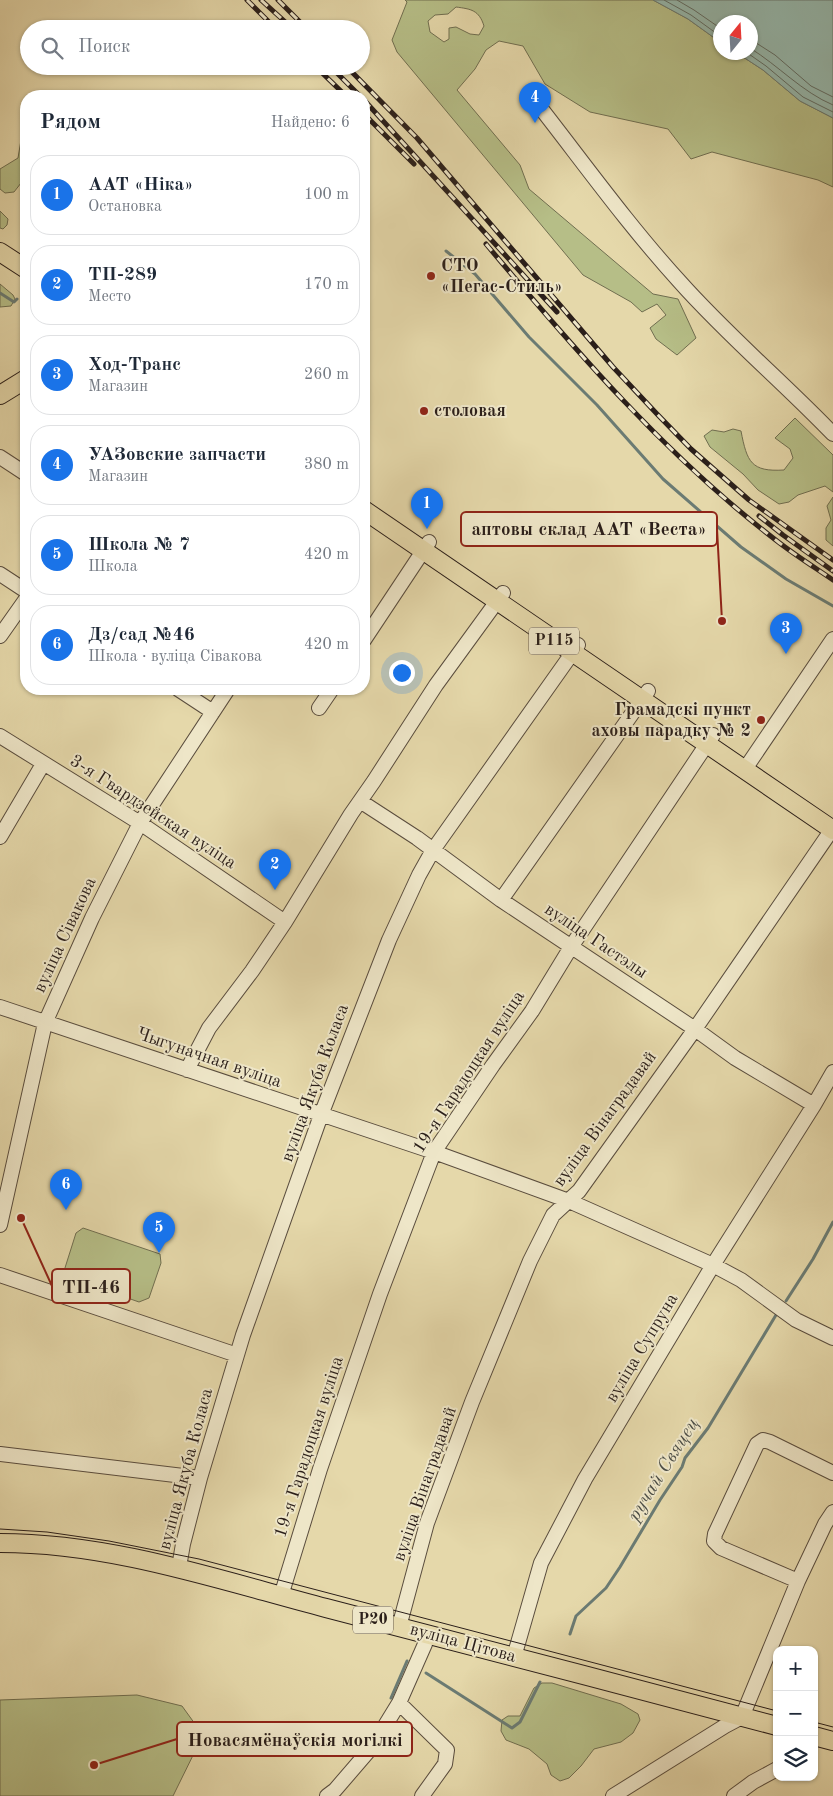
<!DOCTYPE html>
<html lang="ru">
<meta charset="utf-8">
<style>
body{margin:0;font-family:"Old Standard TT",serif;background:#f6f6f7;color:#1f2937}
.controls{position:absolute;right:15px;bottom:15px;display:grid;overflow:hidden;border-radius:10px;box-shadow:0 1px 4px #0004}
.controls button{width:45px;height:45px;display:grid;place-items:center;padding:0;border:0;border-bottom:1px solid #e0e1e3;background:#fff;color:#1f2937;font:25px sans-serif}
.compass{position:absolute;left:713px;top:15px;width:45px;height:45px;border-radius:50%;background:#fff;box-shadow:0 1px 4px #0004;rotate:18deg}
.you{position:absolute;left:401px;top:672px;width:18px;height:18px;margin:-12px;border:4px solid #fff;border-radius:50%;background:#1a73e8;box-shadow:0 0 0 8px #1a73e833}
.badge{display:grid;place-items:center;width:32px;height:32px;border-radius:50%;background:#1a73e8;color:#fff;font-size:16px;font-weight:700}
.pin{position:absolute;translate:-50% -41px;filter:drop-shadow(0 1px 2px #0008)}
.pin::after{content:'';position:absolute;top:26px;width:18px;height:15px;background:inherit;clip-path:polygon(0 0,100% 0,50% 100%)}
.list{margin:0;padding:0;list-style:none}
h2{display:flex;justify-content:space-between;align-items:center;height:65px;margin:0;padding:0 20px;font-size:21px}
h2 small{font-size:16px;font-weight:400;color:#747a83}
.list li{display:grid;grid-template-columns:32px 1fr auto;gap:15px;align-items:center;box-sizing:border-box;height:80px;margin:0 10px 10px;padding:0 10px;border:1px solid #e0e1e3;border-radius:20px}
.list b{display:block;font-size:19px;white-space:nowrap}
.list p{margin:0;font-size:16px;white-space:nowrap;color:#747a83}
.list em{font-size:16px;font-style:normal;color:#747a83}
.icon{flex:none;width:28px;height:28px;fill:none;stroke:currentColor;stroke-width:2;stroke-linecap:round;stroke-linejoin:round}
.map{position:relative;flex:none;width:833px;height:1796px;overflow:hidden}
.search{position:absolute;background:#fff;box-shadow:0 1px 4px #0004;left:20px;top:20px;width:350px;height:55px;display:flex;align-items:center;gap:12px;box-sizing:border-box;padding:0 18px;border-radius:28px;color:#747a83;font-size:19px}
.panel{position:absolute;background:#fff;box-shadow:0 1px 4px #0004;left:20px;top:90px;width:350px;height:605px;border-radius:20px}
.map>svg:first-child{display:block}
</style>
<div class="map">
<svg width="833" height="1796" viewBox="0 0 833 1796">
<rect width="100%" height="100%" fill="#e5d8aa"/>
<filter id="stains"><feTurbulence type="fractalNoise" baseFrequency=".004" numOctaves="4"/><feColorMatrix values="0 0 0 0 .2 0 0 0 0 .09 0 0 0 0 .02 0 0 0 .5 -.17"/></filter>
<radialGradient id="worn" r=".72"><stop offset=".6" stop-color="#630" stop-opacity="0"/><stop offset="1" stop-color="#630" stop-opacity=".3"/></radialGradient>
<path fill="#b6be87" stroke="#706e50" fill-rule="evenodd" d="M405,0H653L688,19L720,42V52L737,53L763,70L800,101L833,118V187L818,180L712,152L691,159L668,129L590,112L545,84L523,46L499,41L486,50L475,69L457,90L520,165L529,189L653,294L678,299L696,338L677,355L656,339L650,328L666,315L657,304L642,312L631,302L583,275L397,52L392,40L407,2ZM456,7C471,9 479,10 484,26L479,35L470,34L456,27L449,28V39L444,42L430,32L428,21L435,15L448,14Z
M26,136V182L21,183L14,192L5,193L0,189V169L18,158L21,140Z
M0,211L8,219L7,225L3,229L0,228Z
M0,284L13,295L15,299L11,306L0,307Z
M795,418L833,455V492L825,486L798,495L789,502L779,504L758,490L743,474L710,447L704,436L712,430L724,432L733,429L741,431C747,462 751,472 784,470L793,458L790,449L775,438Z
M833,497V546L826,540V528L831,520L827,506Z
M83,1228L160,1254L161,1263L149,1298L139,1302L68,1277L64,1271L76,1233Z
M542,1683H552L621,1704L638,1714L640,1720L633,1733L621,1742L594,1749L581,1766L569,1778L560,1781L551,1775L547,1764L529,1749L506,1740L501,1731L502,1720L508,1716H520L534,1688Z
M137,1695L182,1706L203,1735L173,1796H0V1700Z"/>
<path fill="#96b9ae" stroke="#6b7b73" d="M653,0H833V118L800,101L763,70L737,53L750,52V22H720V42L688,19Z"/>
<g fill="none" stroke-linecap="round" stroke-linejoin="round">
<path stroke="#606c64" stroke-width="1" d="M664,0L691,15L720,36
M677,0L694,10L720,28
M750,39L775,55L811,86L833,97
M750,48C779,66 802,92 833,105
M746,52L766,66L803,97L833,112"/>
<path stroke="#6b7b73" stroke-width="3" d="M446,251L475,274L529,337L597,405L663,479L741,547L786,579L833,606
M0,293L14,302L17,299
M786,1301L813,1259L833,1222
M570,1634L576,1616L606,1588L620,1567L660,1500L682,1467L685,1458L708,1428L776,1315
M426,1673L512,1728L520,1722L540,1682
M391,1698L407,1661"/>
<defs>
<path id="minor" d="M536,102C583,162 628,225 680,282C728,336 783,382 833,434
M0,457L26,474
M0,574L26,591
M0,636L26,599
M364,640L429,542
M178,689L213,712
M319,708L332,689
M0,736L140,823L285,922
M745,769L833,639
M360,801L417,838L501,900L695,1029L735,1058L814,1105
M0,837L43,764
M501,900L648,691
M0,1007L434,1152L569,1201L713,1265L741,1280L796,1320L833,1338
M187,1070L209,1028L252,971L285,922L351,814L374,781L436,685L503,593
M0,1225L45,1023L92,918L140,823L228,689
M0,1275L237,1355
M0,1454L200,1478
M179,1567L183,1544L200,1478L243,1335L321,1115L389,940L419,875L433,850L578,645
M798,1581L721,1548L714,1541L715,1534L757,1444L763,1440L770,1442L833,1473
M281,1596L320,1469L380,1294L434,1152L493,1065L532,1011L571,947L713,735
M399,1627L427,1523L472,1402L530,1261L553,1215L579,1191L695,1029L833,828
M514,1657L541,1563L585,1479L713,1265L814,1105L833,1072
M399,1703L447,1750L445,1764L422,1796
M327,1796L335,1790L372,1747L399,1703L425,1644L427,1634
M613,1796L725,1726L742,1717L798,1581L825,1524L833,1512
M734,1796L753,1782L777,1769"/>
<path id="major" d="M0,252L26,269
M0,395L26,379
M364,510L833,830
M0,1543C112,1543 219,1580 326,1608C476,1647 627,1686 777,1726
M814,1736L833,1741"/>
</defs>
<use href="#minor" stroke="#5a4d3e" stroke-width="16"/>
<use href="#major" stroke="#2b1f1a" stroke-width="20"/>
<use href="#minor" stroke="#eee6c8" stroke-width="14"/>
<use href="#major" stroke="#e5d8aa" stroke-width="18"/>
<path stroke="#2b1f1a" stroke-width="1" d="M0,1529L47,1532L109,1541L199,1559L777,1711
M814,1722L833,1727"/>
<defs>
<path id="rail" d="M247,0L276,29
M261,0L293,29
M278,0L307,29
M315,66L346,96
M330,66L360,96
M346,66L417,138L613,367L657,414L691,449L749,500L833,560
M364,100L557,312
M364,114L414,164
M486,244C575,350 666,456 777,541C795,555 814,567 833,580
M759,516L783,535L833,571"/>
</defs>
<use href="#rail" stroke="#2b1f1a" stroke-width="5"/>
<use href="#rail" stroke="#eee6c8" stroke-width="3" stroke-dasharray="9" stroke-linecap="butt"/>
</g>
<g fill="#8f2418" stroke="#eee6c8" stroke-width="2">
<circle cx="431" cy="276" r="5"/>
<circle cx="424" cy="411" r="5"/>
<circle cx="761" cy="720" r="5"/>
</g>
<g text-anchor="middle" dominant-baseline="central" stroke-width="4" stroke-linejoin="round" paint-order="stroke">
<g fill="#eee6c8" stroke="#665b4e" stroke-width="1">
<rect x="529" y="627.5" width="50" height="27" rx="4"/>
<rect x="353" y="1606.5" width="40" height="27" rx="4"/>
</g>
<g font-size="16" font-weight="bold" fill="#2b1f1a">
<text x="554" y="641">Р115</text>
<text x="373" y="1620">Р20</text>
</g>
<g font-size="18" font-weight="bold" fill="#2b1f1a" stroke="#eee6c8" text-anchor="start">
<text x="441" y="266">СТО<tspan x="441" dy="21">«Пегас-Стиль»</tspan></text>
<text x="434" y="411">столовая</text>
<text x="751" y="710" text-anchor="end">Грамадскі пункт<tspan x="751" dy="21">аховы парадку № 2</tspan></text>
</g>
<g font-size="18" fill="#2b1f1a" stroke="#eee6c8">
<text transform="translate(153 812) rotate(33)">3-я Гвардзейская вуліца</text>
<text transform="translate(65 935) rotate(-65)">вуліца Сівакова</text>
<text transform="translate(596 941) rotate(34)">вуліца Гастэлы</text>
<text transform="translate(209 1058) rotate(19)">Чыгуначная вуліца</text>
<text transform="translate(469 1072) rotate(-57)">19-я Гарадоцкая вуліца</text>
<text transform="translate(315 1083) rotate(-70)">вуліца Якуба Коласа</text>
<text transform="translate(605 1119) rotate(-54)">вуліца Вінаградавай</text>
<text transform="translate(642 1348) rotate(-59)">вуліца Супруна</text>
<text transform="translate(309 1447) rotate(-72)">19-я Гарадоцкая вуліца</text>
<text transform="translate(186 1469) rotate(-75)">вуліца Якуба Коласа</text>
<text transform="translate(425 1484) rotate(-71)">вуліца Вінаградавай</text>
<text transform="translate(463 1643) rotate(15)">вуліца Цітова</text>
</g>
<g font-size="19" font-style="italic" fill="#4b4d46" stroke="#eee6c8">
<text transform="translate(664 1470) rotate(-58)">ручай Свяцец</text>
</g>
</g>
<path fill="none" stroke="#8f2418" stroke-width="2" d="M722 621L717 529M21 1218L52 1286M94 1765L177 1739"/>
<g fill="#8f2418" stroke="#eee6c8" stroke-width="2">
<circle cx="722" cy="621" r="5"/>
<circle cx="21" cy="1218" r="5"/>
<circle cx="94" cy="1765" r="5"/>
</g>
<g fill="#eee6c8" stroke="#8f2418" stroke-width="2">
<rect x="461" y="512" width="256" height="34" rx="5"/>
<rect x="52" y="1269" width="78" height="34" rx="5"/>
<rect x="177" y="1722" width="235" height="34" rx="5"/>
</g>
<g font-size="19" text-anchor="middle" font-weight="bold" fill="#2b1f1a">
<text x="589" y="535">аптовы склад ААТ «Веста»</text>
<text x="91" y="1293">ТП-46</text>
<text x="295" y="1746">Новасямёнаўскія могілкі</text>
</g>
<rect width="100%" height="100%" filter="url(#stains)"/>
<rect width="100%" height="100%" fill="url(#worn)"/>
</svg>
<div class="controls">
<button>+</button>
<button>−</button>
<button><svg class="icon" aria-label="layers" viewBox="0 0 24 24"><path d="M12 4l9 5-9 5-9-5zM3 14l9 5 9-5"/></svg></button>
</div>
<svg class="compass" viewBox="-18 -18 36 36"><path d="M0-13l5 13h-10z" fill="#e53935"/><path d="M0 13l5-13h-10z" fill="#747a83"/></svg>
<div class="you"></div>
<div class="pin badge" style="left:427px;top:529px">1</div>
<div class="pin badge" style="left:275px;top:890px">2</div>
<div class="pin badge" style="left:786px;top:654px">3</div>
<div class="pin badge" style="left:535px;top:123px">4</div>
<div class="pin badge" style="left:159px;top:1253px">5</div>
<div class="pin badge" style="left:66px;top:1210px">6</div>
<div class="search"><svg class="icon" aria-label="search" viewBox="0 0 24 24"><circle cx="10" cy="10" r="6"/><path d="M15 15l6 6"/></svg>Поиск</div>
<section class="panel">
<h2>Рядом<small>Найдено: 6</small></h2>
<ul class="list">
<li><span class="badge">1</span><div><b>ААТ «Ніка»</b><p>Остановка</p></div><em>100 m</em></li>
<li><span class="badge">2</span><div><b>ТП-289</b><p>Место</p></div><em>170 m</em></li>
<li><span class="badge">3</span><div><b>Ход-Транс</b><p>Магазин</p></div><em>260 m</em></li>
<li><span class="badge">4</span><div><b>УАЗовские запчасти</b><p>Магазин</p></div><em>380 m</em></li>
<li><span class="badge">5</span><div><b>Школа № 7</b><p>Школа</p></div><em>420 m</em></li>
<li><span class="badge">6</span><div><b>Дз/сад №46</b><p>Школа · вуліца Сівакова</p></div><em>420 m</em></li>
</ul>
</section>
</div>
